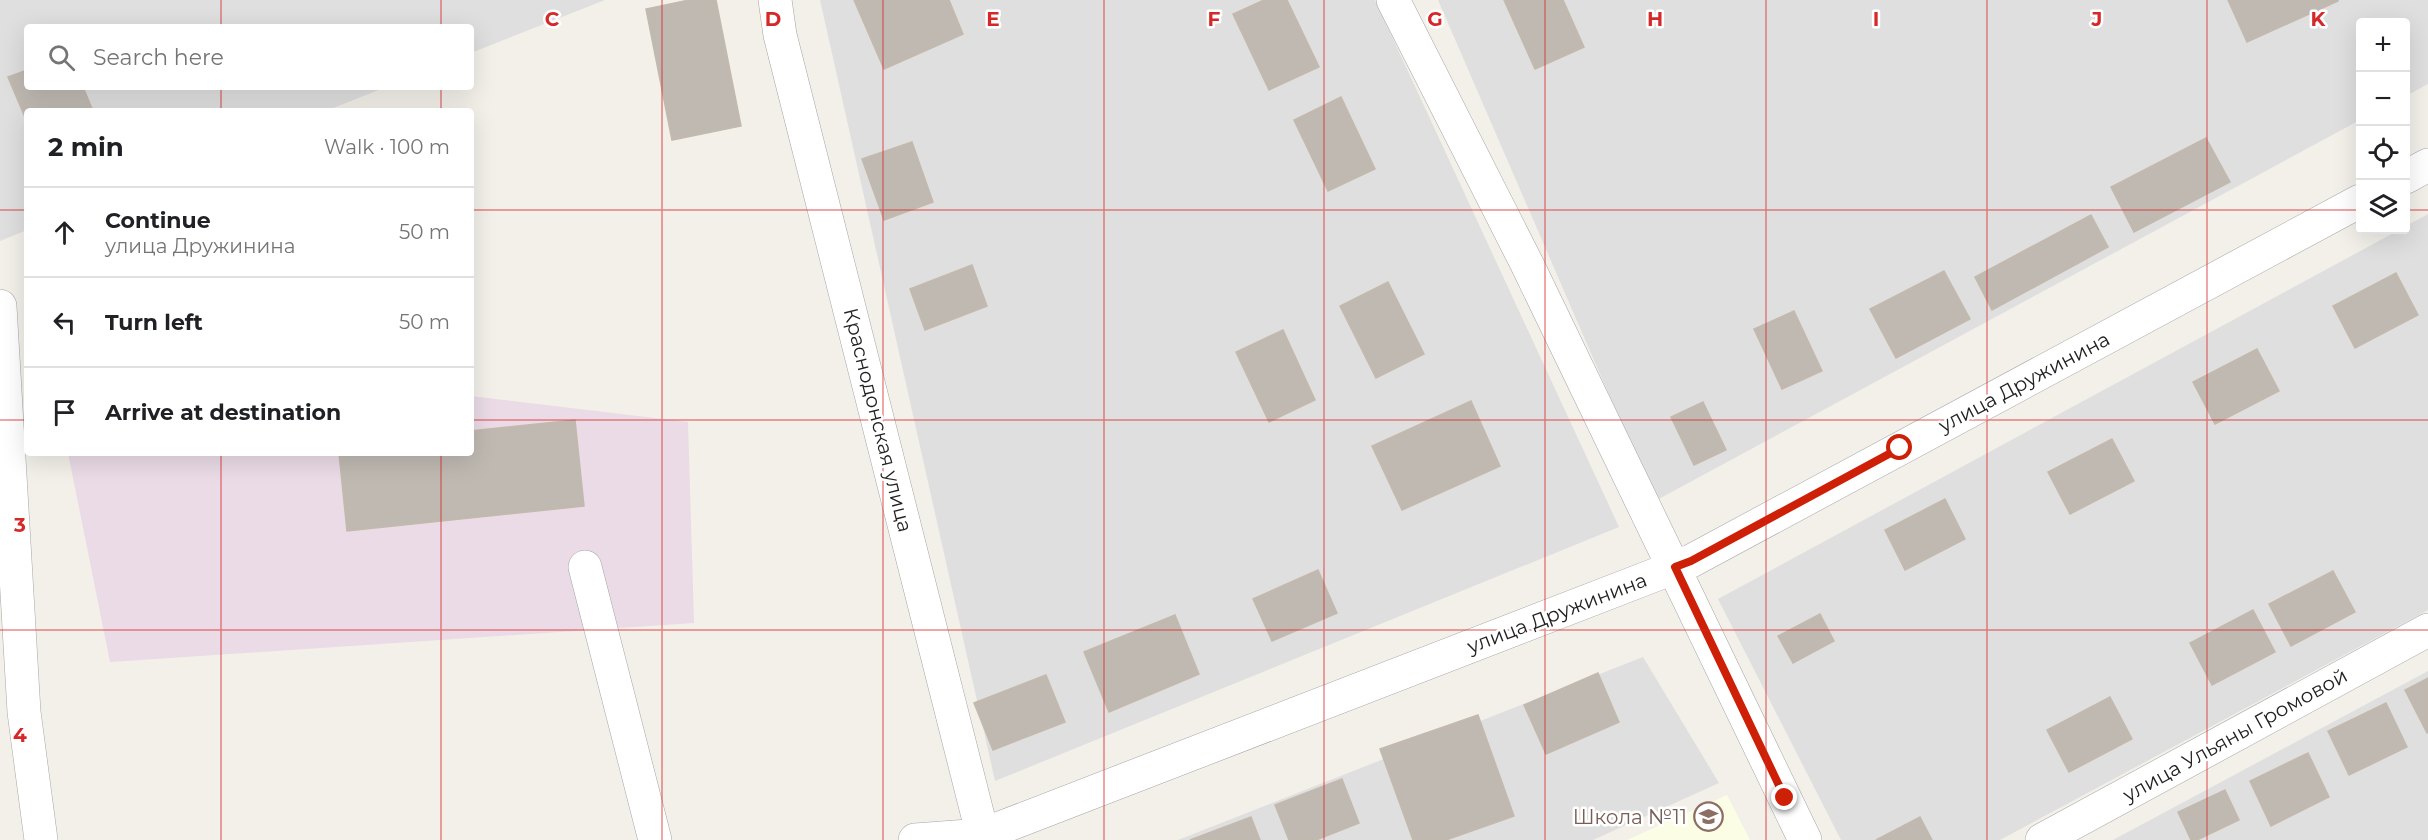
<!DOCTYPE html>
<meta charset="utf-8">
<style>
body{margin:0;font-family:Montserrat,sans-serif;background:#f2f2f2;color:#202124}
.controls{position:absolute;right:18px;top:18px;display:grid;overflow:hidden;border-radius:6px;box-shadow:0 6px 24px #0002}
.controls button{width:54px;height:54px;display:grid;place-items:center;padding:0;border:0;border-bottom:2px solid #e0e0e0;background:#fff;color:#202124;font:30px sans-serif}
.stop{position:absolute;width:18px;height:18px;margin:-14px;border:4px solid #cd2007;border-radius:50%;background:#fff}
.stop.end{background:#cd2007;border-color:#fff;box-shadow:0 2px 6px #0008}
.list{margin:0;padding:0;list-style:none}
h2{display:flex;justify-content:space-between;align-items:center;height:78px;margin:0;padding:0 24px;font-size:26px}
h2 small{font-size:20px;font-weight:400;color:#757577}
.list li{display:grid;grid-template-columns:39px 1fr auto;gap:18px;align-items:center;box-sizing:border-box;height:90px;padding:0 24px;border-top:2px solid #e0e0e0}
.list b{display:block;font-size:22px;white-space:nowrap}
.list p{margin:0;font-size:20px;white-space:nowrap;color:#757577}
.list em{font-size:20px;font-style:normal;color:#757577}
.icon{flex:none;width:33px;height:33px;fill:none;stroke:currentColor;stroke-width:2;stroke-linecap:round;stroke-linejoin:round}
.map{position:relative;flex:none;width:2428px;height:840px;overflow:hidden}
.search{position:absolute;background:#fff;box-shadow:0 6px 24px #0002;left:24px;top:24px;width:450px;height:66px;display:flex;align-items:center;gap:15px;box-sizing:border-box;padding:0 21px;border-radius:6px;color:#757577;font-size:22px}
.panel{position:absolute;background:#fff;box-shadow:0 6px 24px #0002;left:24px;top:108px;width:450px;height:348px;border-radius:6px}
.map>svg:first-child{display:block}
</style>
<div class="map">
<svg width="2428" height="840" viewBox="0 0 2428 840">
<rect width="100%" height="100%" fill="#f2f0e9"/>
<path fill="#e0dfdf" d="M0,0H605L471,53V27H27V87H386L326,111H27V230L0,241Z
M820,0H1375L1619,527L995,781Z
M1438,0H2428V84L2406,96V22H2360V120L1655,501Z
M2428,214V610L2000,840H1841L1718,599L2399,230H2406V226Z
M1643,657L1719,783L1593,840H1178Z
M2428,671V840H2113Z"/>
<path fill="#eadbe6" d="M471,396L688,422L694,623L110,662L68,453H471Z"/>
<path fill="#fbfee5" d="M1727,795L1750,840H1627Z"/>
<path fill="#bfb9b2" stroke="#c3b9ac" stroke-width="1.5" d="M689,0H716L741,126L672,140L646,9Z
M854,0H949L963,34L884,69Z
M1264,0H1287L1319,67L1269,90L1233,14Z
M1504,0H1563L1584,47L1535,69Z
M2228,0H2338V1L2247,42Z
M27,70V87H83L93,111H27V122L8,77Z
M1341,97L1375,169L1328,191L1294,120Z
M2206,138L2230,182L2134,232L2111,187Z
M912,142L933,202L884,220L862,159Z
M2091,215L2108,247L1992,310L1975,277Z
M972,265L987,306L925,330L910,289Z
M1944,271L1970,319L1896,358L1870,309Z
M2396,273L2418,315L2355,348L2333,306Z
M1388,282L1424,354L1376,378L1340,306Z
M1794,311L1822,371L1782,389L1754,329Z
M1283,330L1315,400L1269,422L1236,352Z
M2257,349L2279,391L2215,424L2193,382Z
M1471,401L1500,466L1402,510L1372,446Z
M1703,402L1726,450L1694,465L1671,417Z
M575,420L584,506L347,531L339,453H471V431Z
M2112,439L2134,481L2070,514L2048,472Z
M1945,499L1965,539L1905,570L1885,530Z
M1318,570L1337,613L1272,641L1253,599Z
M2333,571L2355,612L2291,646L2269,604Z
M2253,610L2275,652L2212,685L2190,643Z
M1820,614L1834,641L1793,663L1778,636Z
M1175,615L1199,674L1109,712L1084,652Z
M1598,673L1619,722L1546,754L1524,705Z
M1046,675L1065,722L993,750L974,703Z
M2428,678V732L2427,733L2405,690Z
M2110,697L2132,739L2069,772L2047,730Z
M2386,703L2407,747L2349,775L2328,731Z
M1478,715L1514,816L1446,840H1413L1380,749Z
M2308,753L2329,797L2271,826L2250,781Z
M1342,779L1359,823L1316,840H1289L1275,805Z
M2225,790L2239,820L2197,840H2191L2178,812Z
M1251,817L1260,840H1190Z
M1920,817L1932,840H1876Z"/>
<g fill="none" stroke-linecap="round" stroke-linejoin="round">
<defs>
<path id="minor" d="M775,0L780,35L984,840
M1393,0L1527,264L1805,840
M2406,177L2428,165
M0,306L24,712L41,840
M585,567L655,840
M915,840L982,835L1691,561L2360,201
M2042,840L2428,630"/>
</defs>
<use href="#minor" stroke="#a6a6a6" stroke-width="34"/>
<use href="#minor" stroke="#fff" stroke-width="33"/>
</g>
<g fill="none" stroke-linecap="round" stroke-linejoin="round">
<path stroke="#cd2007" stroke-width="8" d="M1785,798L1675,567L1691,561L1900,448"/>
</g>
<path fill="none" stroke="#d62828" stroke-width="1.5" stroke-opacity="0.55" d="M221,0V27M441,0V27M662,0V840M883,0V840M1104,0V840M1324,0V840M1545,0V840M1766,0V840M1987,0V840M2207,0V840M221,87V111M441,87V111M0,210H27M471,210H2360M2406,210H2428M0,420H27M471,420H2428M221,453V840M441,453V840M0,630H2428"/>
<defs>
<symbol id="school-ring" viewBox="-11 -11 22 22"><circle r="9.5" fill="#fff" stroke="#8d6e63" stroke-width="1.5"/><path d="M0-5L7-2L0 1L-7-2ZM-4 1L0 2.5L4 1V4Q0 6-4 4Z" fill="#8d6e63"/></symbol>
</defs>
<g fill-rule="evenodd">
<use href="#school-ring" x="1692" y="800" width="33" height="33"/>
</g>
<g text-anchor="middle" dominant-baseline="central" stroke-width="5" stroke-linejoin="round" paint-order="stroke">
<g font-size="20" fill="#222" stroke="#fff">
<text transform="translate(2024 382) rotate(-28)">улица Дружинина</text>
<text transform="translate(878 420) rotate(76)">Краснодонская улица</text>
<text transform="translate(1557 613) rotate(-21)">улица Дружинина</text>
<text transform="translate(2235 735) rotate(-29)">улица Ульяны Громовой</text>
</g>
<g font-size="20" fill="#785e54" stroke="#fff" text-anchor="end">
<text x="1687" y="817">Школа №11</text>
</g>
</g>
<g font-size="20" text-anchor="middle" font-weight="bold" fill="#d62828" stroke="#fff" stroke-width="5" stroke-linejoin="round" paint-order="stroke">
<text x="552" y="26">C</text>
<text x="773" y="26">D</text>
<text x="993" y="26">E</text>
<text x="1214" y="26">F</text>
<text x="1435" y="26">G</text>
<text x="1655" y="26">H</text>
<text x="1876" y="26">I</text>
<text x="2097" y="26">J</text>
<text x="2318" y="26">K</text>
<text x="20" y="532">3</text>
<text x="20" y="742">4</text>
</g>
</svg>
<div class="controls">
<button>+</button>
<button>−</button>
<button><svg class="icon" aria-label="locate" viewBox="0 0 24 24"><circle cx="12" cy="12" r="6"/><path d="M12 2v4M12 18v4M2 12h4M18 12h4"/></svg></button>
<button><svg class="icon" aria-label="layers" viewBox="0 0 24 24"><path d="M12 4l9 5-9 5-9-5zM3 14l9 5 9-5"/></svg></button>
</div>
<div class="stop" style="left:1900px;top:448px"></div>
<div class="stop end" style="left:1785px;top:798px"></div>
<div class="search"><svg class="icon" aria-label="search" viewBox="0 0 24 24"><circle cx="10" cy="10" r="6"/><path d="M15 15l6 6"/></svg>Search here</div>
<section class="panel">
<h2>2 min<small>Walk · 100 m</small></h2>
<ul class="list">
<li><svg class="icon" aria-label="ahead" viewBox="0 0 24 24"><path d="M12 20V5M6 11l6-6 6 6"/></svg><div><b>Continue</b><p>улица Дружинина</p></div><em>50 m</em></li>
<li><svg class="icon" aria-label="left" viewBox="0 0 24 24"><path d="M17 20v-9H6M10 6l-5 5 5 5"/></svg><div><b>Turn left</b></div><em>50 m</em></li>
<li><svg class="icon" aria-label="arrive" viewBox="0 0 24 24"><path d="M6 21V4h12l-3 4 3 4H6"/></svg><div><b>Arrive at destination</b></div></li>
</ul>
</section>
</div>
